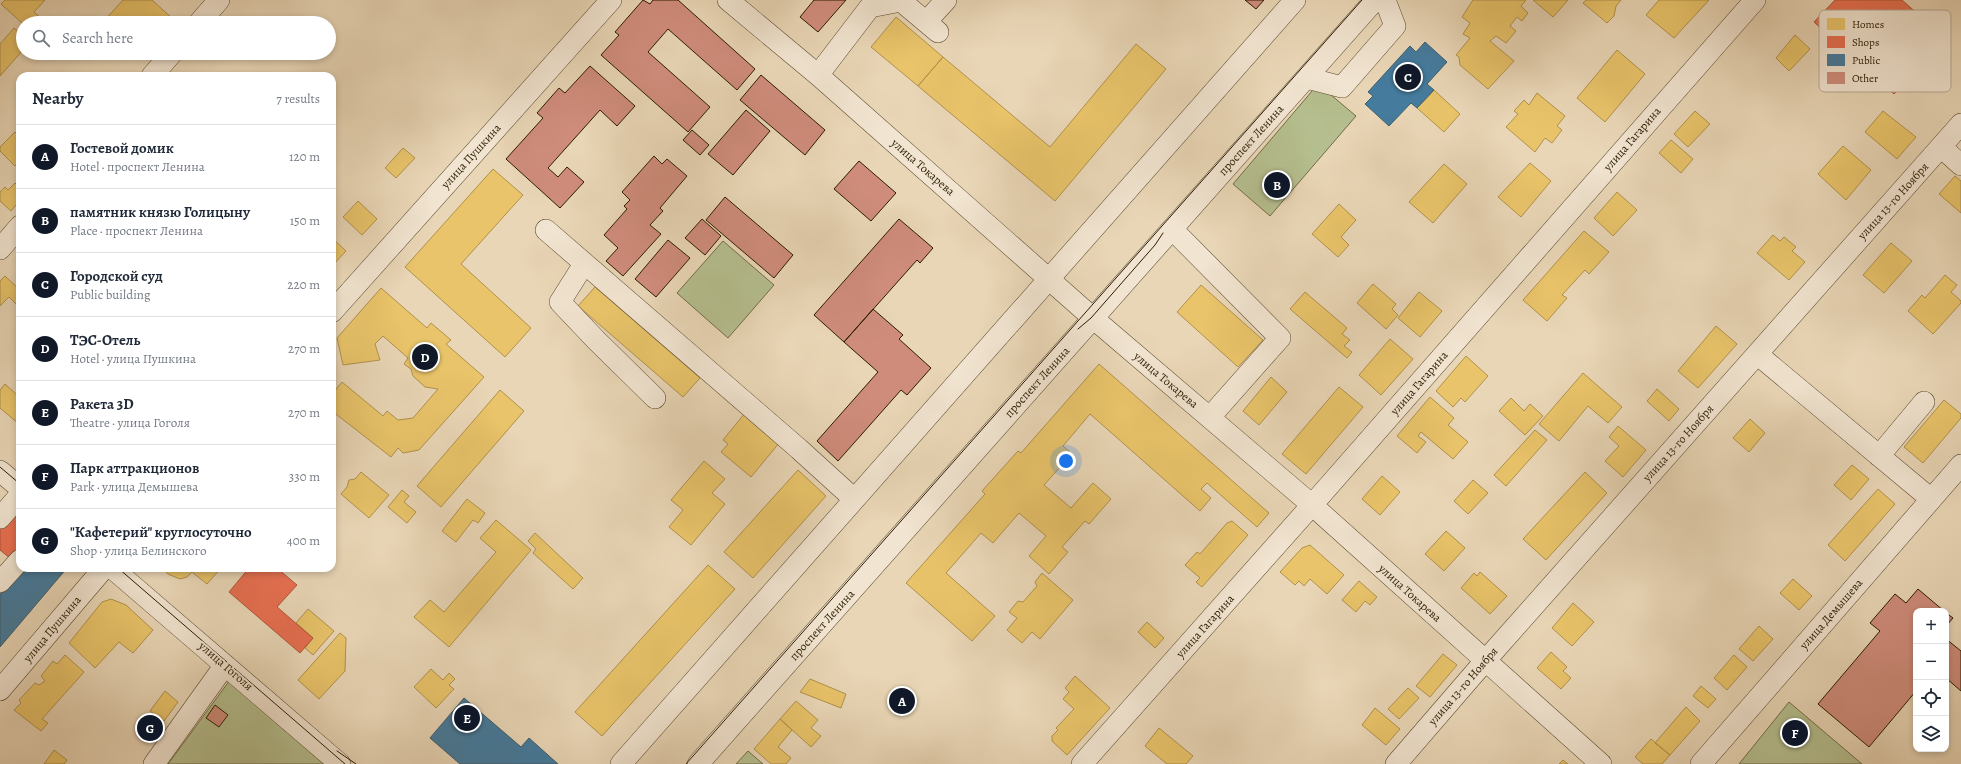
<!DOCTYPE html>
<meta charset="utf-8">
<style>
body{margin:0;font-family:Alegreya,serif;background:#f2f2f3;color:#1f2937}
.controls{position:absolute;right:12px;bottom:12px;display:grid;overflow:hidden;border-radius:8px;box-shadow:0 2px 6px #0003}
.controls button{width:36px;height:36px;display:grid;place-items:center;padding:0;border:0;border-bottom:1px solid #e0e1e3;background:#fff;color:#1f2937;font:20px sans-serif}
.you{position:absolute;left:1066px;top:461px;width:14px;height:14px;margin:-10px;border:3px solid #fff;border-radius:50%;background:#1a73e8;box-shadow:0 0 0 6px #1a73e833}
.badge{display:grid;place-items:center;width:26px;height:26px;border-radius:50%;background:#111827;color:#fff;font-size:13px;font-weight:700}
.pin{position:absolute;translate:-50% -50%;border:2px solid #fff;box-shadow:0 1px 4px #0006}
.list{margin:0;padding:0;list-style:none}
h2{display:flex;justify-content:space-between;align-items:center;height:52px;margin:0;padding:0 16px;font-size:17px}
h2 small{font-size:13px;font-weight:400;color:#747a83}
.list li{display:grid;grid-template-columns:26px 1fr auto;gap:12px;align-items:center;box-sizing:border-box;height:64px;padding:0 16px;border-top:1px solid #e0e1e3}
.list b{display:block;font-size:15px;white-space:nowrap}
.list p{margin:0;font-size:13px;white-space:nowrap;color:#747a83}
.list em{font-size:13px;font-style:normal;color:#747a83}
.icon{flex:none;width:22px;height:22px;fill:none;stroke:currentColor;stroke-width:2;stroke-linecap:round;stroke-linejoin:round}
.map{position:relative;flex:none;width:1961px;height:764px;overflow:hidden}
.search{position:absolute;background:#fff;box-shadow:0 2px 6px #0003;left:16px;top:16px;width:320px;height:44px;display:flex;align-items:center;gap:10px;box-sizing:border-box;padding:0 14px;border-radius:22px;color:#747a83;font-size:15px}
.panel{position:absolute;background:#fff;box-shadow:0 2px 6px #0003;left:16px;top:72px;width:320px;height:500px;border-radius:12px}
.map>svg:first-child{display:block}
</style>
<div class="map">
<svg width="1961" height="764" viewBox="0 0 1961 764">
<rect width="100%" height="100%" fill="#e9d6b6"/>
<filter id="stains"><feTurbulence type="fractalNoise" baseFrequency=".005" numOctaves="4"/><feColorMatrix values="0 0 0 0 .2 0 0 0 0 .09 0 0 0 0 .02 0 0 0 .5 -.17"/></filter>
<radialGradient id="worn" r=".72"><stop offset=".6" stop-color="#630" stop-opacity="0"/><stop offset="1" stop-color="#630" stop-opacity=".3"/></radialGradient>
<path fill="#b5be8e" stroke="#706c48" d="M1318,84L1356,116L1270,216L1233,184Z
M723,241L774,285L728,338L677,293Z
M230,680L327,764H168Z
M1789,702L1862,764H1739Z
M748,751L763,764H736Z"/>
<path fill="#e9c46a" stroke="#b0914b" d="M5,0H45L34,12L42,19L38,23L23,24L1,4Z
M123,0H152L174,20L172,23H102Z
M1473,0H1526L1521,6L1528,13L1522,21L1517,17L1510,26L1516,31L1506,43L1496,36L1490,41L1514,61L1488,89L1460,65L1459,57L1456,55L1470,38L1463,34L1470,23L1462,17Z
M1533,0H1568L1553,17Z
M1586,0H1621L1616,6L1614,16L1607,23L1583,3Z
M1659,0H1709L1674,38L1646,15Z
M896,17L943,57L918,86L871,47Z
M14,28L23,36V50L0,76V44Z
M1795,35L1810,49L1789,71L1776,58Z
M1136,44L1166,69L1055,201L918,86L943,57L1050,147Z
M1617,50L1645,74L1605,122L1577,98Z
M131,53H144L138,59Z
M1434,90L1460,114L1444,132L1417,108Z
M1537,93L1565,116L1557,126L1562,130L1552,143L1545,138L1535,152L1506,127L1518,114L1514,111L1524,100L1529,105Z
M1695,111L1710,124L1688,147L1674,134Z
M1883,111L1916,137L1897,159L1865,132Z
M15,132L20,137V161L15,166L0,151V147Z
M1671,140L1693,159L1681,173L1659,153Z
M1843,146L1871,170L1846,200L1818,174Z
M403,148L415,158L396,178L385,168Z
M1530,163L1551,181L1521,217L1498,197Z
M1444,164L1467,184L1433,223L1409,202Z
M493,169L523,195L461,264L531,328L505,357L405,267Z
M1955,176L1961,181V213L1939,194Z
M15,183L20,188V200L11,211L0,201V192L5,187L8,190Z
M1617,192L1637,210L1613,236L1594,218Z
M358,201L377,219L362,235L343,217Z
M1339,204L1356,220L1341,237L1349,245L1338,257L1312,234Z
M1584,231L1609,252L1589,274L1585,270L1562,295L1567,298L1547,321L1523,300Z
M1773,235L1780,241L1784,237L1796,247L1792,251L1805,262L1789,280L1757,253Z
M332,238L346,251L332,266Z
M1891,243L1912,261L1884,293L1863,275Z
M1945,275L1957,285L1951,292L1961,301V303L1933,334L1908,311L1922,295L1925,298Z
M5,276L20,290V304L18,306L9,297L0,306V281Z
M1373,284L1396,304L1392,309L1398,315L1386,329L1357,303Z
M1201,285L1263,340L1238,367L1177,312Z
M595,287L700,378L683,397L578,306Z
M381,288L427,328L431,323L451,340L446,344L484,377L419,450L403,453L398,448L391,457L332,411V394L342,382L383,416L387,411L398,420L413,418L438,389L425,387L413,376L411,369L404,364L408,358L383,336L375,344L380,360L343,365L337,338Z
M1305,292L1347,328L1342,334L1350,340L1344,346L1352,352L1347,358L1290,309Z
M1419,292L1442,311L1420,337L1398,318Z
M1716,326L1737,344L1698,388L1678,371Z
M1390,339L1413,359L1381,395L1359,375Z
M1466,356L1488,376L1465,402L1461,398L1453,407L1436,391Z
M1099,364L1269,513L1257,527L1207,483L1201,489L1211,498L1200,511L1090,414L1063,446L1072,454L1044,485L1071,508L1093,483L1111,499L1089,524L1085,521L1062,547L1068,552L1049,574L1029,556L1046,536L1019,513L993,543L981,533L946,573L995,616L972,641L906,583L985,494L982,491L1018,451L1021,453Z
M1583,373L1622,407L1608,423L1588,406L1559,441L1539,424Z
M1271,377L1287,392L1259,425L1243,411Z
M5,384L16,394L20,389L19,424L0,408V390Z
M1339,387L1363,407L1306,474L1282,454Z
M1657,389L1679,409L1669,421L1647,401Z
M500,390L524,411L441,507L417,486Z
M1430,397L1454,418L1448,425L1468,442L1453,459L1421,432L1418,436L1426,442L1417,453L1397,436Z
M1511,398L1524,411L1530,404L1543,416L1525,435L1499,411Z
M1944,400L1961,414V418L1923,463L1904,447Z
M745,413L780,442L751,477L721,452L728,444L723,440Z
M1750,419L1765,433L1749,452L1733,438Z
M1618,426L1646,450L1623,477L1605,461L1619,446L1609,437Z
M1535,430L1547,440L1506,486L1494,475Z
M704,461L725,479L712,493L725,504L691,545L669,527L683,510L671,500Z
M1852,465L1869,479L1851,500L1834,485Z
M798,470L826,496L753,578L724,552Z
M361,472L389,495L369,518L341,494L347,487L349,480L355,479Z
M1585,472L1607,493L1546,560L1523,539Z
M1382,476L1400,492L1380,515L1362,499Z
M1473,480L1488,493L1468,514L1454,501Z
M1878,489L1895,504L1845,561L1828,545Z
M402,490L409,496L404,502L416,512L407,523L388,507Z
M467,499L485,513L478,523L473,520L456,542L442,531Z
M496,520L531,550L449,647L414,617L430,600L444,612L496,552L480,538Z
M1232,521L1248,535L1202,587L1196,582L1200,578L1185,565L1197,552L1200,554L1227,523Z
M1446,531L1465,548L1444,571L1425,554Z
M535,533L583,578L573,589L533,553L536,549L528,541Z
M1310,545L1344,575L1327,594L1310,579L1304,586L1299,581L1295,585L1280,572L1302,548Z
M708,565L735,589L602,736L575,712Z
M162,568H221L207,584L192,572L187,577L180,579L168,574Z
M1480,572L1507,596L1490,614L1461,588L1474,573L1477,576Z
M1042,573L1073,600L1040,639L1032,632L1022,643L1007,630L1017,618L1009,612L1018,601L1023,602L1037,586L1035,582Z
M1793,579L1812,596L1799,610L1780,593Z
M1359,581L1377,597L1370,605L1365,601L1356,612L1342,600Z
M111,599L126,605L153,630L133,653L119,642L95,668L69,643L102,602Z
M1573,603L1594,622L1572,646L1552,628Z
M308,609L334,631L313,655L305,648L313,638L296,623Z
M1147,622L1164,638L1155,648L1138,632Z
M1759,626L1773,639L1753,661L1739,649Z
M340,633L346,638L345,671L319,699L298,680Z
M1551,652L1567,667L1563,671L1571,678L1561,689L1537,668Z
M1443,654L1457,665L1430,697L1416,686Z
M65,655L84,672L42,719L48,723L41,731L14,710L21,703L19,700L35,683L39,685L45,681L41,676L53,661L57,664Z
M1734,655L1747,667L1727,690L1714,678Z
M431,669L443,680L449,673L455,679L449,685L454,689L436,708L414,687Z
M1075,676L1110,708L1067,755L1052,741V736L1058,730L1056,728L1074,709L1063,699L1069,692L1065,688Z
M810,679L846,694L841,708L800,692Z
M1701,686L1716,699L1708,708L1693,696Z
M1408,688L1419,698L1399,719L1388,709Z
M165,691L178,702L164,721L150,711Z
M796,701L818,720L811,728L821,736L811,747L780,719Z
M1686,707L1700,721L1670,755L1655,743Z
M1375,708L1400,729L1386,745L1362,725Z
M780,719L792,730L778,747L791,758L786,764H771L754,749Z
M1159,728L1193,756L1186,764H1167L1145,746Z
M1651,739L1670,755L1662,764H1643L1635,757Z
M54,750L67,760L64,764H44Z
M1563,760L1568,764H1559Z"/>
<path fill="#e76f51" stroke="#af5639" d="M1835,0H1902L1945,38L1894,94L1814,22Z
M12,510L20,517V549L11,559L0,550V523Z
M249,568H277L297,585L277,607L313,638L300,653L229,592Z"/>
<path fill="#457b9d" stroke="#3d5e6e" d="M1425,42L1447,62L1427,84L1434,90L1417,108L1411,103L1389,126L1365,104L1373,96L1368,92L1410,46L1416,52Z
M22,568H67L0,647V594Z
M464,698L521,747L529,738L558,764H460L430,738Z"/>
<path fill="#cf8c7b" stroke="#2b1b02" d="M643,0L650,4L653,0H678L755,69L737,90L668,29L648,52L710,107L688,132L601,55L619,35L615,32Z
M814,0H846L818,32L800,17Z
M1245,0H1264L1256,9Z
M590,66L635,106L617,126L600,110L548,168L558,177L567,167L584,182L560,208L506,159L543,118L537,113L559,88L565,93Z
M761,75L825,130L805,155L740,100Z
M746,110L770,131L733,175L708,154Z
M692,130L709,145L700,155L683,140Z
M654,156L662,164L667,159L687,176L660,208L663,211L650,225L661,234L623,276L606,261L618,248L604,235L627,209L624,206L630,200L622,192Z
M859,161L896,193L871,221L834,189Z
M725,197L793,255L774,278L706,220Z
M702,219L721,236L705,255L685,238Z
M899,219L933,248L920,263L917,260L844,342L814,315Z
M668,240L690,258L656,297L635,279Z
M873,309L903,335L899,339L931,368L907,395L901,390L838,461L817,441L878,372L844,342Z
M1918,589L1944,611H1916V691L1869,747L1818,704L1880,631L1870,623L1895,594L1906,603Z
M1946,613L1953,618L1946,626Z
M1946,639L1961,651V691L1946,678Z
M215,705L228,715L219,727L206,718Z"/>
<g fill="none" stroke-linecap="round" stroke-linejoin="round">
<defs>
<path id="minor" d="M728,0L818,75L1094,319L1312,505L1601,764
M926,22L946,0
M199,23L219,0
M818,75L870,7L901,1L938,32
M152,76L172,53
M1307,78L1342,87L1395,26L1385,0
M1941,147L1961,165
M1172,229L1280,338L1210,417
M546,230L799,449L854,499
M0,249L20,226
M584,264L560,302L596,340L655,398
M332,312L611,0
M1757,354L1931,499
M1879,456L1924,402
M0,471L20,488
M0,518L20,495
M112,568L340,764
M0,582L20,560
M0,690L104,568
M154,764L225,665
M621,764L1295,0
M698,764L1375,0
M1082,764L1312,505L1755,0
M1396,764L1485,661L1961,124
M1701,764L1961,465"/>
</defs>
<use href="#minor" stroke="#5a4a2f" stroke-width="22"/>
<use href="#minor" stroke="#f1e4d0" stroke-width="21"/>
<path stroke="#2b1b02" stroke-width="1" d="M1078,329L1091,318L1155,245L1163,233
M0,467L20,484
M118,568L345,764
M337,751L356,764
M686,764L1362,0"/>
</g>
<g text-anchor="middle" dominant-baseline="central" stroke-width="4" stroke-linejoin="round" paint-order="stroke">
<g font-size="12" fill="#2b1b02" stroke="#f1e4d0">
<text transform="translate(1632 139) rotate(-49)">улица Гагарина</text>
<text transform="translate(1251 140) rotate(-48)">проспект Ленина</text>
<text transform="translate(471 156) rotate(-48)">улица Пушкина</text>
<text transform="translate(923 167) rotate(41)">улица Токарева</text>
<text transform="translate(1893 201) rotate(-48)">улица 13-го Ноября</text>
<text transform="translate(1166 380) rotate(40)">улица Токарева</text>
<text transform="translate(1037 382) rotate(-48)">проспект Ленина</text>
<text transform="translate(1419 383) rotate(-49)">улица Гагарина</text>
<text transform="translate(1678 443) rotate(-48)">улица 13-го Ноября</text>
<text transform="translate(1410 593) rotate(42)">улица Токарева</text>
<text transform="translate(1831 614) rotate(-49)">улица Демышева</text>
<text transform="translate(822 625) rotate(-48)">проспект Ленина</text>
<text transform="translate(1205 626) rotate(-48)">улица Гагарина</text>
<text transform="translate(52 629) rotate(-50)">улица Пушкина</text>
<text transform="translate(226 666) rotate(41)">улица Гоголя</text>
<text transform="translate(1463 686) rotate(-49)">улица 13-го Ноября</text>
</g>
</g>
<rect x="1819" y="10" width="132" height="82" rx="6" fill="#f1e4d0" stroke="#b6a892" stroke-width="1"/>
<rect x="1827" y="18" width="18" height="12" fill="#e9c46a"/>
<rect x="1827" y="36" width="18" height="12" fill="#e76f51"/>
<rect x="1827" y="54" width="18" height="12" fill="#457b9d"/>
<rect x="1827" y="72" width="18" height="12" fill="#cf8c7b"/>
<g font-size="11" fill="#2b1b02">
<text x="1852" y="28">Homes</text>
<text x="1852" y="46">Shops</text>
<text x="1852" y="64">Public</text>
<text x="1852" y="82">Other</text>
</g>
<rect width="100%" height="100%" filter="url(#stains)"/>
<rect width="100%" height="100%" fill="url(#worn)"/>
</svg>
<div class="controls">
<button>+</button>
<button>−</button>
<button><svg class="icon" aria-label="locate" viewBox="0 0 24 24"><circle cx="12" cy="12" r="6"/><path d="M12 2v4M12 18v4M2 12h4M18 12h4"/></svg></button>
<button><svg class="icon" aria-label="layers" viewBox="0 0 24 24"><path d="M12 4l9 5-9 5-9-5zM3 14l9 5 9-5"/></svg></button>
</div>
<div class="you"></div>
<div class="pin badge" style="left:902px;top:701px">A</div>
<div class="pin badge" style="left:1277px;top:185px">B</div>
<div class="pin badge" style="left:1408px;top:77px">C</div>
<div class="pin badge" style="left:425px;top:357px">D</div>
<div class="pin badge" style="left:467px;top:718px">E</div>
<div class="pin badge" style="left:1795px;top:733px">F</div>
<div class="pin badge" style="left:150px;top:728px">G</div>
<div class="search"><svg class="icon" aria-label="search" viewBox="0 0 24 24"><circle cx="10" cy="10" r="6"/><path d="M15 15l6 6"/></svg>Search here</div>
<section class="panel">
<h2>Nearby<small>7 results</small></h2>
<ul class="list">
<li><span class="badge">A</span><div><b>Гостевой домик</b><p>Hotel · проспект Ленина</p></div><em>120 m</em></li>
<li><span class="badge">B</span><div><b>памятник князю Голицыну</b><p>Place · проспект Ленина</p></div><em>150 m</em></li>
<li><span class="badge">C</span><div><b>Городской суд</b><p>Public building</p></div><em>220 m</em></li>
<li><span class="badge">D</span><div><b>ТЭС-Отель</b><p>Hotel · улица Пушкина</p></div><em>270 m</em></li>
<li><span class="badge">E</span><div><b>Ракета 3D</b><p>Theatre · улица Гоголя</p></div><em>270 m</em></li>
<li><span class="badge">F</span><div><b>Парк аттракционов</b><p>Park · улица Демышева</p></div><em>330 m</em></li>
<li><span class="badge">G</span><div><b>&quot;Кафетерий&quot; круглосуточно</b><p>Shop · улица Белинского</p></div><em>400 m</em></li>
</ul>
</section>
</div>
